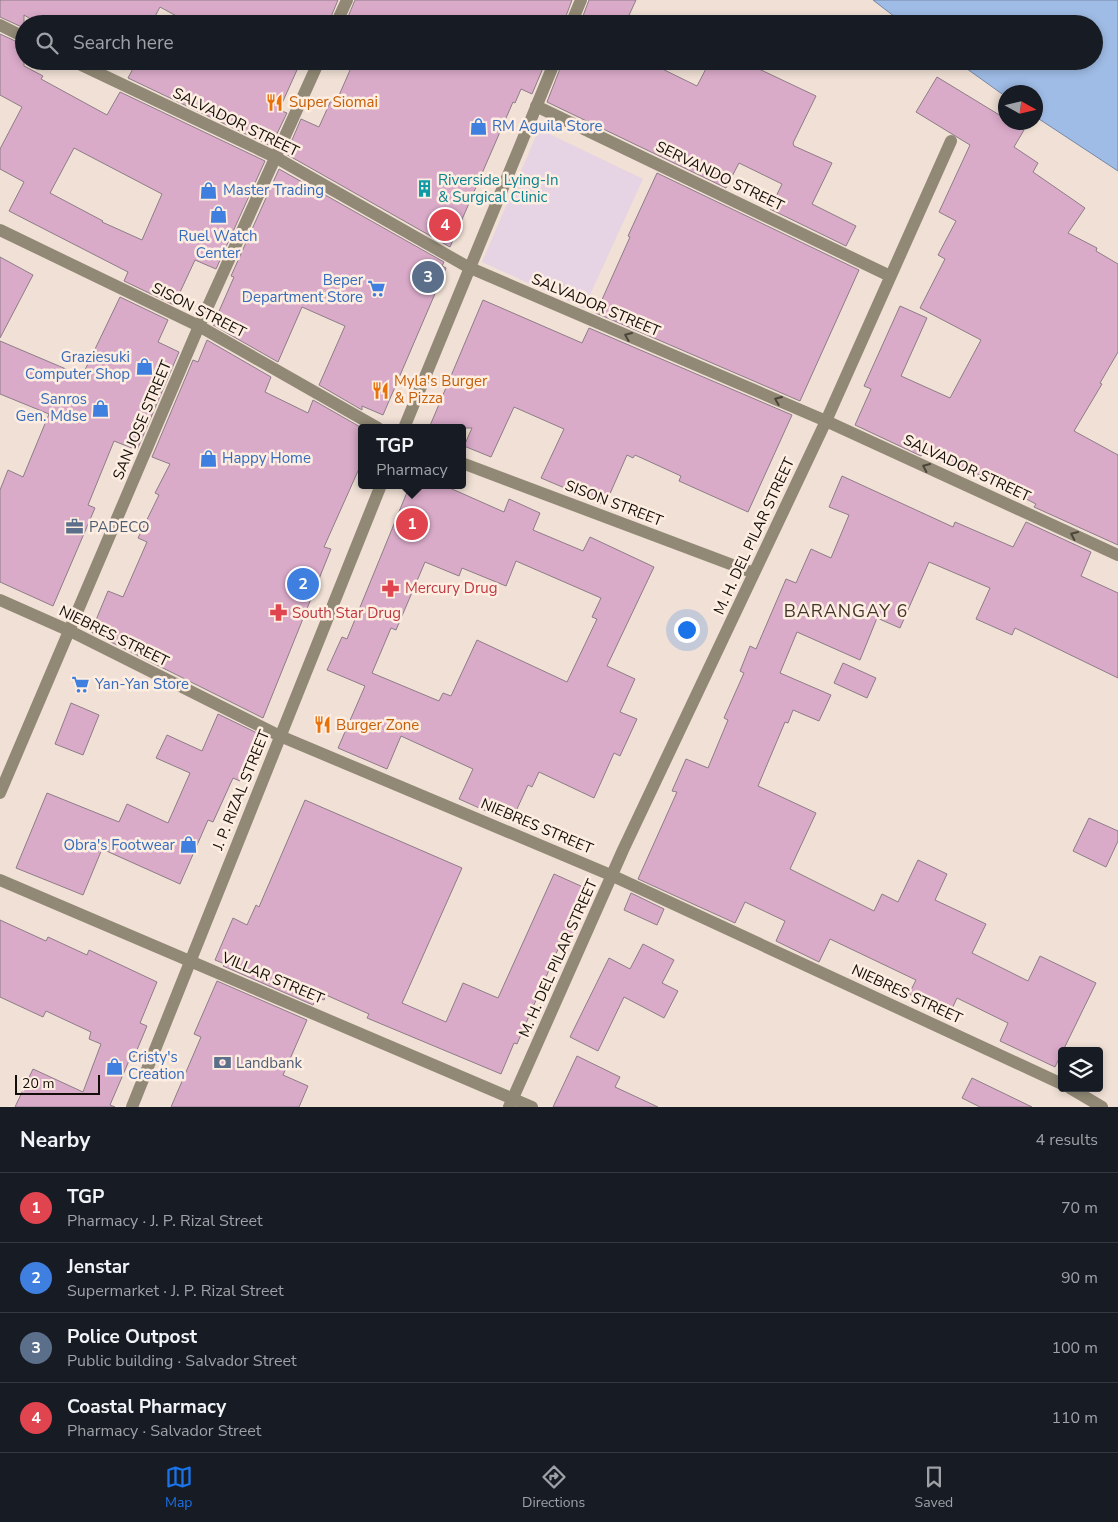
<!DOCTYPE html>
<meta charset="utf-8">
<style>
body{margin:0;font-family:"Nunito Sans",sans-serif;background:#20242c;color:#f1f3f6}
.controls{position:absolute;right:15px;bottom:15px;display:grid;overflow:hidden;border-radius:5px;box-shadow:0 2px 8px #0003}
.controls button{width:45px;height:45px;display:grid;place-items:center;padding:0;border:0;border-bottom:1px solid #363941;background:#171b24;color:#f1f3f6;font:25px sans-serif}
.compass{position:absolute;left:998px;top:85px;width:45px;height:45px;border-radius:50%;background:#171b24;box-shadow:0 2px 8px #0003;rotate:98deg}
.scale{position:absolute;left:15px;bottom:12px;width:85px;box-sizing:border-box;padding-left:5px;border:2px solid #130e0a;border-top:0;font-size:14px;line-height:18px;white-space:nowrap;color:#130e0a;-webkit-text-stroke:4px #feeee2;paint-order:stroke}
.you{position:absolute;left:686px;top:629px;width:18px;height:18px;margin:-12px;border:4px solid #fff;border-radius:50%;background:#1a73e8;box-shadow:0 0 0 8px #1a73e833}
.badge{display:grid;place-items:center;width:32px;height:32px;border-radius:50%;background:#1a73e8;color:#fff;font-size:16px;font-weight:700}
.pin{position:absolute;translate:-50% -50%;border:2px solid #fff;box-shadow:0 1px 5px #0006}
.popup{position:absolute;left:358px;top:424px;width:108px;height:65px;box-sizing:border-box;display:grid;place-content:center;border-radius:5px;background:#171b24;filter:drop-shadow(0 1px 4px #0005);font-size:16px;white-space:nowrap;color:#9ea1a6}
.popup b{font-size:19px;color:#f1f3f6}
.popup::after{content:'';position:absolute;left:50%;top:100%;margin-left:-10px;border:10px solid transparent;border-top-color:#171b24}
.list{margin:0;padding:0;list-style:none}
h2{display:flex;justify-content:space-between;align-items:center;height:65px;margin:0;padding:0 20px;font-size:21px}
h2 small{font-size:16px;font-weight:400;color:#9ea1a6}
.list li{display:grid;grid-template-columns:32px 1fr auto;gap:15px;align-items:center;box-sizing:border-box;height:70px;padding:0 20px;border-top:1px solid #363941}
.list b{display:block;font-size:19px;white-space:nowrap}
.list p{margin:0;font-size:16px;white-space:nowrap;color:#9ea1a6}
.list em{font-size:16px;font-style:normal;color:#9ea1a6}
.icon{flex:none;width:28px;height:28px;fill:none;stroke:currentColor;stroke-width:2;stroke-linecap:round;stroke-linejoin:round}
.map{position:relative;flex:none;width:1118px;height:1107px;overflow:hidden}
.search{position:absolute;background:#171b24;box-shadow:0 2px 8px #0003;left:15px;right:15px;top:15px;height:55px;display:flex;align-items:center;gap:12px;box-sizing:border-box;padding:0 18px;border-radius:28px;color:#9ea1a6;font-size:19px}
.sheet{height:345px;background:#171b24}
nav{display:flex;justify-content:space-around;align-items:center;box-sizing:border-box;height:70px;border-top:1px solid #363941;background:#171b24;font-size:14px;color:#9ea1a6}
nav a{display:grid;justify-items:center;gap:2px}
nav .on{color:#1a73e8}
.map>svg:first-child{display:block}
</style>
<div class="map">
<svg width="1118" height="1107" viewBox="0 0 1118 1107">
<rect width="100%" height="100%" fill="#f0e0d5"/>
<path fill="#e6d3e3" d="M539,129L643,179L584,308L482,262Z"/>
<path fill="#9fbce6" stroke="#7588a4" d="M873,0H1118V171L1036,117V92H1006L1005,96L956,61H1094V24H904Z"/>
<path fill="#daabc9" stroke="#8d7d87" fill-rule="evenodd" d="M0,0H338L328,24H191L160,7L151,24H39L24,15V28L0,17Z
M355,0H572L563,24H345Z
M589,0H636L625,24H580Z
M0,34L24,45V66L43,76L41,79L107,115L120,92L265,161L216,269L195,260L174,305L124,281L128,272L9,211L24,182L0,169V149L22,107L0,95ZM74,148L162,194L142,240L102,222L103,221L50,193Z
M109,61H130L125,70Z
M137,61H301L279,110L287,113L271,146L128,78Z
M354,61H546L532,94L521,89L515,103L513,102L450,247L286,154L301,119L319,127L332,98L337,100Z
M563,61H646L697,86L710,61H742L816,96L793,143L794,146L832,163L812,204L856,226L846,246L770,209L782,184L739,163L726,188L547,102Z
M937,77L1006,119V122H1011L1024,130L1014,147L1038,163L1033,172L1085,208L1068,233L1097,248L1096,251L1118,264V352L1100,383L1102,384L1074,431L1118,455V545L1034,507L1036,504L964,467L962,470L924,450L921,456L855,425L871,389L864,386L900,306L927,318L901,376L950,398L981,340L920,308L945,259L938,255L956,221L939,212L970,145L916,112Z
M279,169L444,262L442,266L446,268L383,415L362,406V410L319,385L345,326L302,307L278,362L213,325L234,277L231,276Z
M657,173L859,270L800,401L596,313L630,237L628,236Z
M0,257L33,275L0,338Z
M120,297L168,320L158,342L179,352L137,450L114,441L88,505L95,508L53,606L0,582V490L8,470L23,477L49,414L0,394V341L73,372L74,368L84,372Z
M483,300L582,343L589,328L792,415L748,512L679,481L681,476L635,455L633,458L627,455L605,505L541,478L564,429L514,407L491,457L464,446L472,428H429Z
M207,340L271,377L265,392L308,413L313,400L362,428V462L324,547L331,549L263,718L91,632L108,591L123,597L147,542L138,538L159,495L155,493L170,464L152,457L193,360L198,362Z
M842,476L953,527L955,522L1013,547L1026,522L1091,552L1081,576L1118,593V678L1015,628L1012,635L976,619L990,588L929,562L900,628L877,618L860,660L797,632L780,673L831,695L819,721L793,710L788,723L785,722L758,786L816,813L790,869L874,911L882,894L898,902L918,860L947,874L935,900L986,924L972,953L1028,981L1040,956L1096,983L1055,1067L1000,1041L1008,1023L957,998L950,1013L909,994L916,980L830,939L819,962L776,941L785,921L745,902L735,923L638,879L677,792L672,791L686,759L708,768L728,720L724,718L744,673L740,671L750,646L756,649L786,579L796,583L811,549L831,558L849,515L829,507Z
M410,485H443L504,512L509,499L540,513L533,530L583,551L590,537L654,567L607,666L635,679L620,712L637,719L620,756L614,753L594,798L539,772L532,787L528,785L511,822L459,799L473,769L401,736L387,769L338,748L365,686L327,670L342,637L347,639ZM516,561L601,598L592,617L597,619L567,682L477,640L451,696L443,693L439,701L372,673L391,628L396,630L425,562L459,576L462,568L506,586Z
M843,663L876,678L867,698L834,683Z
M71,703L99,715L83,755L55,744Z
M218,714L257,733L250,749L254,751L240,781L233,778L213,822L208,820L180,884L102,849L83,895L16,868L47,793L119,822L127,804L168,823L190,773L156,758L167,735L202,751Z
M305,800L462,868L402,1003L446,1022L463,983L498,998L554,874L592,891L566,950L559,947L517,1044L514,1043L501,1074L367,1018L369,1014L326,995L324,1000L316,997L313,1005L223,966L225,964L215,960L233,918L247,925L256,905L259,907Z
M1089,818L1118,831V841L1106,867L1073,851Z
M631,893L664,909L657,925L624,910Z
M0,920L46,941L48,937L87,955L89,950L157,982L140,1023L147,1026L134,1057L131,1056L110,1105L115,1107H15L33,1069L83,1092L101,1044L89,1039L91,1032L46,1011L43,1017L0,997Z
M643,944L674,960L662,983L678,991L664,1018L624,997L598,1051L570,1037L609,958L630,969Z
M217,981L307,1020L283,1075L308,1086L299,1107H171L201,1037L194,1034Z
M577,1056L620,1077L615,1087L658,1107H553Z
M972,1078L1032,1107H980L962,1098Z"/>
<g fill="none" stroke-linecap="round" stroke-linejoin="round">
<path stroke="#918975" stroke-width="12" d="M0,25L24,37
M73,61L275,157L468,267L826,421L1118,555
M536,106L890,276
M0,230L199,326L378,428
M462,463L754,573
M0,600L70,631L280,736L613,876L1062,1084
M0,880L532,1107
M1070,1088L1102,1107
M509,1107L623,850L826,421L951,141"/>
<path stroke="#918975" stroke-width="12" d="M336,24L347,0
M571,24L581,0
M404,428L555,61
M0,793L199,326L319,61
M132,1107L381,485"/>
</g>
<defs><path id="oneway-chevron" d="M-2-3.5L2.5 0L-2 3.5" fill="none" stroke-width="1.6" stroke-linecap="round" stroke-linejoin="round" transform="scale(1.25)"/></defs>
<g stroke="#4c453a">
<use href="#oneway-chevron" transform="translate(628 336) rotate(-157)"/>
<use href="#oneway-chevron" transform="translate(778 400) rotate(-157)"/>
<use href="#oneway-chevron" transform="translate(926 467) rotate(-155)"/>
<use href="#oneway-chevron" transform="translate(1074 535) rotate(-155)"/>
</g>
<defs>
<symbol id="restaurant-bare" viewBox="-9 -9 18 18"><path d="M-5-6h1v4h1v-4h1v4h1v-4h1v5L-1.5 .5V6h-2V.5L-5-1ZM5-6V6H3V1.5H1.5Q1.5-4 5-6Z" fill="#e8710a" stroke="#feeee2" stroke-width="2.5" paint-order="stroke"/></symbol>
<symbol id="shop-bare" viewBox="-9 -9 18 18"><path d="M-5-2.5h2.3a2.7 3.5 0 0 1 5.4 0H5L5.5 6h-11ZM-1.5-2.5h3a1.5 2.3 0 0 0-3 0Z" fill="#3f7fe0" stroke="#feeee2" stroke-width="2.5" paint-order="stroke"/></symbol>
<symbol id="building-bare" viewBox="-9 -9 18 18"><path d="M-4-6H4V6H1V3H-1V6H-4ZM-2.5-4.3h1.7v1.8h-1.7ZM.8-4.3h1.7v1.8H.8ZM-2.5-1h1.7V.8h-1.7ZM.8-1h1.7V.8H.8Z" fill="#0f9aa8" stroke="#feeee2" stroke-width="2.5" paint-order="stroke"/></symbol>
<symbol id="supermarket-bare" viewBox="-9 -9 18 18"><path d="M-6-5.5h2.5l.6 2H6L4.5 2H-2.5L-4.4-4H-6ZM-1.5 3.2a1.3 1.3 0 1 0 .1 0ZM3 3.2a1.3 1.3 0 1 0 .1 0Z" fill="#3f7fe0" stroke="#feeee2" stroke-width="2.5" paint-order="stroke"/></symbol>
<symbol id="office-bare" viewBox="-9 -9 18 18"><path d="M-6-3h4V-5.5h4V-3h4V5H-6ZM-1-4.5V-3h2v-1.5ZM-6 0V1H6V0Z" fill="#5c6f8a" stroke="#feeee2" stroke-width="2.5" paint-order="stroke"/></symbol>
<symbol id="pharmacy-bare" viewBox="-9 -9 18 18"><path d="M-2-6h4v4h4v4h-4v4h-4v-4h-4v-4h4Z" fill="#e0444e" stroke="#feeee2" stroke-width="2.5" paint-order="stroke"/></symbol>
<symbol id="bank-bare" viewBox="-9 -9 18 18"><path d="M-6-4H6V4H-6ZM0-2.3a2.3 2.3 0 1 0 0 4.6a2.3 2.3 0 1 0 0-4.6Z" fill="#5c6f8a" stroke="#feeee2" stroke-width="2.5" paint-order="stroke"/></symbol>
</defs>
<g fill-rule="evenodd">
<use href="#restaurant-bare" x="262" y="90" width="25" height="25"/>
<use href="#shop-bare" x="466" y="114" width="25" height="25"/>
<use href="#building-bare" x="412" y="176" width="25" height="25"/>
<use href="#shop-bare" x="196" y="178" width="25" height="25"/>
<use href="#shop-bare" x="206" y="202" width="25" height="25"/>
<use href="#supermarket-bare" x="364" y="276" width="25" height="25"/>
<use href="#shop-bare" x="132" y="354" width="25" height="25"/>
<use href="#restaurant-bare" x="368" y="378" width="25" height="25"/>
<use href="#shop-bare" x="88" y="396" width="25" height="25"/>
<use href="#shop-bare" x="196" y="446" width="25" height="25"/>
<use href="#office-bare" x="62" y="514" width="25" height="25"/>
<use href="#pharmacy-bare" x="378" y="576" width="25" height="25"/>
<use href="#pharmacy-bare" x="266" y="600" width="25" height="25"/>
<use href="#supermarket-bare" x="68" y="672" width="25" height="25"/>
<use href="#restaurant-bare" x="310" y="712" width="25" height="25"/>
<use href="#shop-bare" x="176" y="832" width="25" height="25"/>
<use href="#bank-bare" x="210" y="1050" width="25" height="25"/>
<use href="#shop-bare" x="102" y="1054" width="25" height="25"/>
</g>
<g text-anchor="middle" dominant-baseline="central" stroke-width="5" stroke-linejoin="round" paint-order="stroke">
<g font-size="15" fill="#c56008" stroke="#feeee2" text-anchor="start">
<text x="289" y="102">Super Siomai</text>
<text x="394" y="381">Myla's Burger<tspan x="394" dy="17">&amp; Pizza</tspan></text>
<text x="336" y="725">Burger Zone</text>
</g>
<g font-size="15" fill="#130e0a" stroke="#feeee2">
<text transform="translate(236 122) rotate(26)">SALVADOR STREET</text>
<text transform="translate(720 176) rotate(26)">SERVANDO STREET</text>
<text transform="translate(596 305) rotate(23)">SALVADOR STREET</text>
<text transform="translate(199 310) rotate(27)">SISON STREET</text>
<text transform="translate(142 420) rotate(-67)">SAN JOSE STREET</text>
<text transform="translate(967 468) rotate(25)">SALVADOR STREET</text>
<text transform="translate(614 503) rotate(21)">SISON STREET</text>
<text transform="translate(754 536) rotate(-65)">M. H. DEL PILAR STREET</text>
<text transform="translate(114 636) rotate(26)">NIEBRES STREET</text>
<text transform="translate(241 790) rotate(-68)">J. P. RIZAL STREET</text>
<text transform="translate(537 826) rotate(23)">NIEBRES STREET</text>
<text transform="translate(558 958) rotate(-66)">M. H. DEL PILAR STREET</text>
<text transform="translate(273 978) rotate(23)">VILLAR STREET</text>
<text transform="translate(907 994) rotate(25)">NIEBRES STREET</text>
</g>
<g font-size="15" fill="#366cbe" stroke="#feeee2" text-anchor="start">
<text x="492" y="126">RM Aguila Store</text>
<text x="223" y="190">Master Trading</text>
<text x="218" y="236" text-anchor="middle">Ruel Watch<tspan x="218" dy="17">Center</tspan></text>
<text x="363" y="280" text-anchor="end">Beper<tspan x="363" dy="17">Department Store</tspan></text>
<text x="130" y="357" text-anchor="end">Graziesuki<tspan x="130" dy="17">Computer Shop</tspan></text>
<text x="87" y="399" text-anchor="end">Sanros<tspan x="87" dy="17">Gen. Mdse</tspan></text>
<text x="222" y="458">Happy Home</text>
<text x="95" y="684">Yan-Yan Store</text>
<text x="175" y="845" text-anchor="end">Obra's Footwear</text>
<text x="128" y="1057">Cristy's<tspan x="128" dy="17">Creation</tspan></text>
</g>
<g font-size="15" fill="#0d838f" stroke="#feeee2" text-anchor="start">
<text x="438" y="180">Riverside Lying-In<tspan x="438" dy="17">&amp; Surgical Clinic</tspan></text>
</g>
<g font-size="15" fill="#4e5e75" stroke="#feeee2" text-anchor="start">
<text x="89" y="527">PADECO</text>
<text x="236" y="1063">Landbank</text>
</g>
<g font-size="15" fill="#be3a42" stroke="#feeee2" text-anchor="start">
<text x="405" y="588">Mercury Drug</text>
<text x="292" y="613">South Star Drug</text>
</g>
<g font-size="18" letter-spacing="1" fill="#42362c" stroke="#feeee2">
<text x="846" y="611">BARANGAY 6</text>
</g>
</g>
</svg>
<div class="controls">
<button><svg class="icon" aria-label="layers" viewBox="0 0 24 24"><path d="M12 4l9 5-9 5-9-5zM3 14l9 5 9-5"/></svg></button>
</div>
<svg class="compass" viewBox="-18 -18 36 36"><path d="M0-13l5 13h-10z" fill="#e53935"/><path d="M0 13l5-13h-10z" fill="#9ea1a6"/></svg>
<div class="scale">20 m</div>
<div class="you"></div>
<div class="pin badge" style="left:412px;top:524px;background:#e0444e">1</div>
<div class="popup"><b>TGP</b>Pharmacy</div>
<div class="pin badge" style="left:303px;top:584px;background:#3f7fe0">2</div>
<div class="pin badge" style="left:428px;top:277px;background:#5c6f8a">3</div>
<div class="pin badge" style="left:445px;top:225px;background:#e0444e">4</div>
<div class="search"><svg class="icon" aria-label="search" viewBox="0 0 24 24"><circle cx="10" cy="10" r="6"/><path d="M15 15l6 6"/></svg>Search here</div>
</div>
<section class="sheet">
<h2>Nearby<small>4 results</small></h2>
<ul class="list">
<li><span class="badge" style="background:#e0444e">1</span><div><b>TGP</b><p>Pharmacy · J. P. Rizal Street</p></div><em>70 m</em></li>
<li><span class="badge" style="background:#3f7fe0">2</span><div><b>Jenstar</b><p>Supermarket · J. P. Rizal Street</p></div><em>90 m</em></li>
<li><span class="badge" style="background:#5c6f8a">3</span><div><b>Police Outpost</b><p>Public building · Salvador Street</p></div><em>100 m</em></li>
<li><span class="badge" style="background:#e0444e">4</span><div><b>Coastal Pharmacy</b><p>Pharmacy · Salvador Street</p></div><em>110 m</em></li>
</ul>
</section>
<nav>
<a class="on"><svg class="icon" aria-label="map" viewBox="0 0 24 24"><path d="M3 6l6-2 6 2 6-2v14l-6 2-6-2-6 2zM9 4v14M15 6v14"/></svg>Map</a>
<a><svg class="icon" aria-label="directions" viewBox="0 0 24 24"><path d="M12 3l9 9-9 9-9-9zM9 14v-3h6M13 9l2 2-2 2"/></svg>Directions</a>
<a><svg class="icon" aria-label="saved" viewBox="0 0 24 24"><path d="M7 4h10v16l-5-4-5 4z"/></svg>Saved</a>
</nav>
